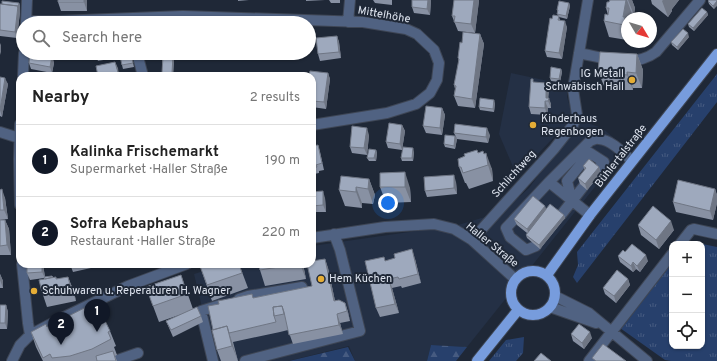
<!DOCTYPE html>
<meta charset="utf-8">
<style>
body{margin:0;font-family:Overpass,sans-serif;background:#f2f2f2;color:#222}
.controls{position:absolute;right:12px;bottom:12px;display:grid;overflow:hidden;border-radius:8px;box-shadow:0 1px 3px #0004}
.controls button{width:36px;height:36px;display:grid;place-items:center;padding:0;border:0;border-bottom:1px solid #e0e0e0;background:#fff;color:#222;font:20px sans-serif}
.compass{position:absolute;left:621px;top:12px;width:36px;height:36px;border-radius:50%;background:#fff;box-shadow:0 1px 3px #0004;rotate:128deg}
.you{position:absolute;left:388px;top:203px;width:14px;height:14px;margin:-10px;border:3px solid #fff;border-radius:50%;background:#1a73e8;box-shadow:0 0 0 6px #1a73e833}
.badge{display:grid;place-items:center;width:26px;height:26px;border-radius:50%;background:#111827;color:#fff;font-size:13px;font-weight:700}
.pin{position:absolute;translate:-50% -33px;filter:drop-shadow(0 1px 2px #0008)}
.pin::after{content:'';position:absolute;top:21px;width:14px;height:12px;background:inherit;clip-path:polygon(0 0,100% 0,50% 100%)}
.list{margin:0;padding:0;list-style:none}
h2{display:flex;justify-content:space-between;align-items:center;height:52px;margin:0;padding:0 16px;font-size:17px}
h2 small{font-size:13px;font-weight:400;color:#767676}
.list li{display:grid;grid-template-columns:26px 1fr auto;gap:12px;align-items:center;box-sizing:border-box;height:72px;padding:0 16px;border-top:1px solid #e0e0e0}
.list b{display:block;font-size:15px;white-space:nowrap}
.list p{margin:0;font-size:13px;white-space:nowrap;color:#767676}
.list em{font-size:13px;font-style:normal;color:#767676}
.icon{flex:none;width:22px;height:22px;fill:none;stroke:currentColor;stroke-width:2;stroke-linecap:round;stroke-linejoin:round}
.map{position:relative;flex:none;width:717px;height:361px;overflow:hidden}
.search{position:absolute;background:#fff;box-shadow:0 1px 3px #0004;left:16px;top:16px;width:300px;height:44px;display:flex;align-items:center;gap:10px;box-sizing:border-box;padding:0 14px;border-radius:22px;color:#767676;font-size:15px}
.panel{position:absolute;background:#fff;box-shadow:0 1px 3px #0004;left:16px;top:72px;width:300px;height:196px;border-radius:12px}
.map>svg:first-child{display:block}
</style>
<div class="map">
<svg width="717" height="361" viewBox="0 0 717 361">
<defs>
<pattern id="grass-tufts" width="24" height="20" patternUnits="userSpaceOnUse"><rect width="24" height="20" fill="#27406c"/><path d="M3 7l-1-3M5 7V3M7 7l1-3M15 17l-1-3M17 17v-4M19 17l1-3" fill="none" stroke="#465b81"/></pattern>
<pattern id="forest-firs" width="22" height="20" patternUnits="userSpaceOnUse"><rect width="22" height="20" fill="#27406c"/><path d="M5 1l3.5 6h-7zM16 11l3.5 6h-7z" fill="#465b81"/></pattern>
</defs>
<rect width="100%" height="100%" fill="#1f2837"/>
<path fill="#243045" d="M511,73L567,85V97L573,117L517,176L499,134Z
M579,120L602,128L626,148L467,347L431,345L427,361H355L349,346L288,361H215L194,274L227,264H312V246L458,225L502,212L529,188Z"/>
<path fill="url(#grass-tufts)" d="M717,74V102L577,283L573,277L578,265L577,252Z
M688,241L717,247V361H671L665,360L620,328L672,262V346H702V244H686Z
M524,337L523,353L516,361H489L506,340Z"/>
<path fill="url(#forest-firs)" d="M431,345L467,347L456,361H427Z
M348,347L355,361H289Z"/>
<g fill="none" stroke-linecap="round" stroke-linejoin="round">
<defs>
<path id="minor" d="M26,21H58L183,16L363,22L406,29L417,34L434,50L439,63L437,80L430,93L416,104L387,113L312,125
M348,22L350,0
M26,23L27,0
M137,53L143,76
M579,53C605,58 633,69 656,52L700,0
M23,76L24,53
M20,124L19,159L20,205
M0,132L19,138
M549,182L590,215
M583,187L572,201L567,181L590,153L604,162L597,170
M561,215L572,201
M312,238L385,227L434,224L454,229L472,240L515,279
M472,240L554,149L573,125L577,115L573,89L588,0
M680,244L691,230L694,229L717,234
M536,246L526,250L510,237L506,228L549,182L590,141C593,140 596,138 599,139C612,140 624,154 632,161
M22,264L28,323L30,335
M555,296L589,313L647,361
M239,299L248,296L302,287
M550,307L596,323
M12,361L20,345L30,335L58,320L128,286L187,264
M115,361L138,353
M213,361L201,311L220,305
M245,361L360,331L340,250L334,234
M589,361L672,254"/>
<path id="major" d="M511 293a22 22 0 1 1 44 0a22 22 0 1 1-44 0Z
M547,275L590,215L717,54
M477,361L518,310"/>
</defs>
<use href="#minor" stroke="#3e4655" stroke-width="12"/>
<use href="#major" stroke="#3e4655" stroke-width="12"/>
<use href="#minor" stroke="#506282" stroke-width="10"/>
<use href="#major" stroke="#779cdd" stroke-width="10"/>
</g>
<path fill="#8891a3" d="M87,0V11H61L58,2Z
M238,0H249L238,1Z
M306,0H325L306,1Z
M329,0H340V3H331Z
M373,0H392V5L375,3Z
M431,0L430,15L414,13L412,7Z
M457,0H479L475,33L458,31L452,16Z
M610,0H632L635,8L634,15L632,14L631,18H627V40L609,37L604,21L608,15L606,8Z
M651,0H679L672,9V11L668,17L652,4Z
M717,0L714,9L709,4L708,1Z
M19,3L20,6V12L17,38L0,36V4Z
M569,3L570,6L567,19L559,17L560,20L567,27L562,59L547,57L545,51L552,19L558,16L557,10Z
M707,12L708,15L694,31L689,27L688,24Z
M309,31H311L314,45L309,46Z
M480,34L484,44L475,108L458,106L454,96L455,89L454,85L459,62L458,58L462,43Z
M337,36L339,42L341,58L320,61L318,54Z
M689,37L678,50L672,45L671,42Z
M95,53H124V55L131,54L134,67L123,69L120,57L98,61Z
M159,53H178V59H174L173,76H163L162,73V59H161Z
M637,54L643,70L642,88H633V90H623L622,87L604,86L598,71Z
M49,55V56H52L54,63L52,73L31,69L29,63Z
M561,69L562,72L560,82L551,81L550,78Z
M328,73L330,79L326,109L312,107V76Z
M0,77L8,84L2,117L0,116Z
M534,82L549,89L548,98L551,104V108H548L547,115L531,114L529,107Z
M495,103L494,112L480,110L479,107Z
M442,108L445,115L442,135L426,133L423,126Z
M402,125L405,131L402,150L388,148L386,142Z
M454,133L490,135L488,143L457,139Z
M369,135L367,155L352,153L350,147Z
M455,136L457,139L455,149L445,147L444,144Z
M318,145L320,152L324,170L319,171V173L314,174L313,171H312V146Z
M376,150L377,153L376,161H369L367,158Z
M414,152L413,161H402L401,158Z
M478,152L492,169L493,181L469,189L466,183H465L459,167Z
M583,166L599,167L601,174L587,190L580,184L578,178L585,170Z
M380,173L410,188L411,202L386,203L380,187Z
M369,179L375,195L373,204L362,203V208L345,206L339,190Z
M456,182L457,194L427,197L425,191Z
M715,189L717,195V203L713,220L676,212L673,202Z
M0,190L5,198L8,219L0,220Z
M312,192L325,198L326,212H312Z
M545,206L546,210L564,215L565,218L540,249L527,238L526,235L527,233L517,225L514,219Z
M0,220H5L9,229L11,255H0Z
M638,225L674,230L659,249L641,235Z
M618,256L648,261L640,272L636,269L633,272L620,262Z
M384,257L385,261L415,259L421,283L402,288L401,286L392,288L399,313L380,317L376,308Z
M325,259L328,268L335,301L345,303L348,312L350,321L340,323L343,334L293,344L288,330L280,332L233,342L238,361H221L217,350L213,330L254,298L312,286Z
M27,264H43L45,277L56,278L58,279L68,277L74,292L76,301L47,307L42,292L44,278L30,280L27,273Z
M70,264H91V268L73,272Z
M239,264L248,288L212,301L200,266Z
M258,264H303L306,279L265,286L260,270Z
M0,274L3,281V288H0Z
M181,275L193,309L201,316L203,322L173,337L166,321L182,314L159,322L146,287Z
M628,279L630,285L616,303L605,294L603,288Z
M0,305H6L8,312L7,329H0Z
M47,327L110,331L116,346L114,347L117,355L115,356L117,361H43L36,347L31,332Z
M571,334L592,338L584,349L573,341Z"/>
<path fill="#6f7684" d="M84,0H87V11L84,2Z
M428,0H431L430,15L427,9Z
M474,0H479V1L475,33L471,24Z
M626,0H627L632,14L631,18H627V34L624,25L623,17Z
M628,0H632L635,8L634,15Z
M663,0H679L672,9V11L668,17L662,1Z
M717,1V6L714,9L713,6Z
M19,3L20,6V12L17,38L15,32L18,6Z
M569,3L570,6L567,19L566,16Z
M707,12L708,15L694,31L693,28Z
M565,21L567,27L562,59L559,53Z
M688,33L689,37L678,50L677,47Z
M480,34L484,44L475,108L472,99Z
M337,36L339,42L341,58L339,52Z
M0,43L1,45V55L0,52Z
M46,53H48L49,55L48,61L46,55Z
M176,53H178V59Z
M637,54L643,70L642,88L636,73Z
M52,56L54,63L52,73L50,67Z
M173,56L174,59L173,76L172,73Z
M115,62L118,68L119,76Z
M561,69L562,72L560,82L559,79Z
M627,72L633,88V90L627,75Z
M328,73L330,79L326,109L324,102Z
M5,78L8,84L2,117L0,110Z
M546,83L549,89L548,101L546,98Z
M549,98L551,104V108L548,101Z
M494,100L495,103L494,112L493,109Z
M545,101L548,108L547,115L545,108Z
M442,108L445,115L442,135L440,128Z
M402,125L405,131L402,150L400,144Z
M367,128L369,135L367,155L364,148Z
M487,128L490,135L488,143L486,137Z
M455,136L457,139L455,149L454,146Z
M413,148L414,152L413,161L412,158Z
M376,150L377,153L376,161L374,158Z
M486,153L492,169L493,181L488,165Z
M599,167L601,174L587,190L585,184Z
M405,172L410,188L411,202L405,187Z
M454,175L456,182L457,194L454,188Z
M369,179L375,195L373,204L368,189Z
M356,187L362,203V208L356,192Z
M2,189L5,198L8,219L4,210Z
M715,189L717,195V203L713,220L710,211Z
M323,191L325,198L326,212L323,205Z
M545,206L547,213L529,235L527,229Z
M564,215L565,218L540,249L539,245Z
M5,220L9,229L11,255L7,245Z
M671,221L674,230L659,249L656,240Z
M412,249L415,259L421,283L418,274Z
M646,255L648,261L640,272L637,266Z
M325,259L328,268L337,310L334,301Z
M633,262L636,269L633,272L631,266Z
M42,264H43L45,278L42,272Z
M300,264H303L306,279Z
M0,274L3,281V288L0,280Z
M68,277L74,292L76,301L70,285Z
M389,279L392,288L399,313L395,304Z
M628,279L630,285L616,303L614,296Z
M345,303L348,312L350,321L347,311Z
M6,305L8,312L7,329L5,323Z
M337,314L340,323L343,334L339,325Z
M227,326L232,342L238,361L232,346Z
M590,332L592,338L584,349L582,343Z"/>
<path fill="#9ea9bd" stroke="#6f7684" d="M58,0H84V2H58Z
M412,0H428L427,9L412,7Z
M454,0H474L471,24L454,22L455,16H452Z
M610,0H626L623,17H625L624,25L604,21L605,14L608,15L609,8H606L607,2H609Z
M709,0H717V1L713,6L708,1Z
M2,1L19,3L18,8V6L2,4Z
M559,1L569,3L566,16L557,14L558,10H557Z
M0,4L18,6L15,32L0,30Z
M702,8L707,12L693,28L688,24Z
M553,15L559,16L558,20L565,21L559,53L545,51L550,18L552,19Z
M683,29L688,33L677,47L671,42Z
M309,31H311L313,42H309Z
M463,32L480,34L472,99L454,96L456,86L454,85L459,59L458,58L460,42L462,43Z
M337,36L339,52L318,54L316,38Z
M600,52L637,54L636,73L627,72V75L617,74V72L598,71Z
M30,53H46V55L52,56L50,67L29,63Z
M95,53H107L96,55Z
M131,54L133,63L122,65L120,56Z
M163,56H173L172,73H162Z
M115,62L119,76H98L96,66Z
M551,67L561,69L559,79L550,78Z
M310,71L328,73L324,102L312,101V76H309Z
M136,74V76H128Z
M0,77L5,78L0,110Z
M531,79H533V82L546,83V98H549L548,101H545V108L529,107Z
M480,98L494,100L493,109L479,107Z
M426,106L442,108L440,128L423,126Z
M389,123L402,125L400,144L386,142Z
M455,124L487,128L486,137L454,133Z
M352,126L367,128L364,148L350,147Z
M445,135L455,136L454,146L444,144Z
M318,145L322,163L316,165L317,167L312,168V146Z
M403,147L413,148L412,158H401Z
M369,149L376,150L374,158H367Z
M477,150L478,153L483,151L484,154L486,153L488,165L463,173L461,167H459L458,159L465,156L464,154Z
M589,159L599,167L585,184L578,178L586,168L583,166Z
M405,172V187H380V173Z
M454,175V188L425,191L424,177Z
M341,176L369,179L368,189L356,187V192L339,190Z
M678,180L715,189L710,211L673,202Z
M2,189L4,210H0V190Z
M323,191V205L312,206V192Z
M533,196L545,206L527,229L514,219Z
M550,204L564,215L539,245L526,235Z
M653,206L671,221L656,240L638,225Z
M0,220H5L7,245L0,246Z
M632,244L646,255L637,266L633,262L631,266L618,256L623,250L625,252Z
M412,249L418,274L399,279L398,277L389,279L395,304L376,308L365,261L384,257L385,261L395,258L394,254Z
M325,259L334,301L339,300L345,303L347,311L337,314L339,325L289,335L284,312L282,306L273,307L274,316L276,322L229,333L227,326L213,330L208,306L219,304L218,301L252,294L253,298L312,286L307,264H312V261Z
M27,264H42V272L27,273Z
M206,264H239L242,273L207,285L200,266Z
M258,264H297L260,270Z
M617,270L628,279L614,296L603,288Z
M181,275L187,294L153,306L146,287Z
M52,276L53,277L45,279L44,277Z
M56,277V279L68,277L70,285L42,292L39,280Z
M96,302L110,331L108,332L111,339L92,349L70,356L52,358L50,354L43,358L31,332L46,324L47,327Z
M0,305H6L5,323H0Z
M282,306L284,314L274,316L273,307Z
M197,307L201,316L171,330L166,321Z
M579,324L590,332L582,343L571,334Z
M227,326L232,346L217,350L212,330Z
M603,344L626,361H596L592,358Z
M113,351L116,361H97L96,356Z
M541,353L551,361H534Z"/>
<g fill="#e5ad36" stroke="#1f2837" stroke-width="1.5">
<circle cx="632" cy="80" r="4"/>
<circle cx="533" cy="125" r="4"/>
<circle cx="321" cy="279" r="4"/>
<circle cx="34" cy="291" r="4"/>
</g>
<g text-anchor="middle" dominant-baseline="central" stroke-width="4" stroke-linejoin="round" paint-order="stroke">
<g font-size="11" fill="#dfe5f0" stroke="#1f2837">
<text transform="translate(384 15) rotate(10)">Mittelhöhe</text>
<text transform="translate(621 156) rotate(-52)">Bühlertalstraße</text>
<text transform="translate(514 174) rotate(-48)">Schlichtweg</text>
<text transform="translate(492 245) rotate(39)">Haller Straße</text>
</g>
<g font-size="11" fill="#dfe5f0" stroke="#1f2837" text-anchor="start">
<text x="624" y="74" text-anchor="end">IG Metall<tspan x="624" dy="13">Schwäbisch Hall</tspan></text>
<text x="541" y="119">Kinderhaus<tspan x="541" dy="13">Regenbogen</tspan></text>
<text x="329" y="279">Hem Küchen</text>
<text x="42" y="291">Schuhwaren u. Reperaturen H. Wagner</text>
</g>
</g>
</svg>
<div class="controls">
<button>+</button>
<button>−</button>
<button><svg class="icon" aria-label="locate" viewBox="0 0 24 24"><circle cx="12" cy="12" r="6"/><path d="M12 2v4M12 18v4M2 12h4M18 12h4"/></svg></button>
</div>
<svg class="compass" viewBox="-18 -18 36 36"><path d="M0-13l5 13h-10z" fill="#e53935"/><path d="M0 13l5-13h-10z" fill="#767676"/></svg>
<div class="you"></div>
<div class="pin badge" style="left:97px;top:332px">1</div>
<div class="pin badge" style="left:61px;top:345px">2</div>
<div class="search"><svg class="icon" aria-label="search" viewBox="0 0 24 24"><circle cx="10" cy="10" r="6"/><path d="M15 15l6 6"/></svg>Search here</div>
<section class="panel">
<h2>Nearby<small>2 results</small></h2>
<ul class="list">
<li><span class="badge">1</span><div><b>Kalinka Frischemarkt</b><p>Supermarket · Haller Straße</p></div><em>190 m</em></li>
<li><span class="badge">2</span><div><b>Sofra Kebaphaus</b><p>Restaurant · Haller Straße</p></div><em>220 m</em></li>
</ul>
</section>
</div>
